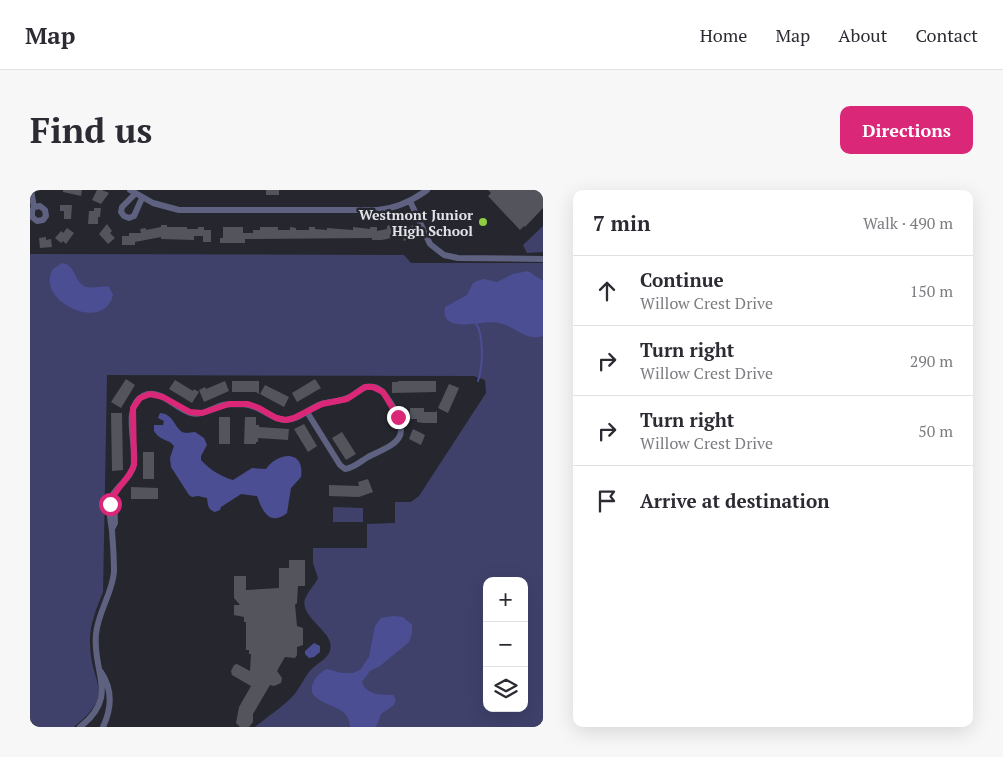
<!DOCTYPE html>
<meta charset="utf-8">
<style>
body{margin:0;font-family:"PT Serif",serif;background:#f7f7f7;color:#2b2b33}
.controls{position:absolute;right:15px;bottom:15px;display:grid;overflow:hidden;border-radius:10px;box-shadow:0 5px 20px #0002}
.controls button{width:45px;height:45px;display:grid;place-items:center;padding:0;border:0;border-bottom:1px solid #e1e1e2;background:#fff;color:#2b2b33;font:25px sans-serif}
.stop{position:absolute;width:15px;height:15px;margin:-11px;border:4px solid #db2777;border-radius:50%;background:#fff}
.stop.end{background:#db2777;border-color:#fff;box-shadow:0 1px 5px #0008}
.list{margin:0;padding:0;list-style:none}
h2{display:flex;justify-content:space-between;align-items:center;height:65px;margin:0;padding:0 20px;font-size:21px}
h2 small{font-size:16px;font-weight:400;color:#7c7c81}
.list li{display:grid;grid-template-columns:32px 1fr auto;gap:15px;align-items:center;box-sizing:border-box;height:70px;padding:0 20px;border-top:1px solid #e1e1e2}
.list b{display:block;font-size:19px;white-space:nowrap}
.list p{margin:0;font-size:16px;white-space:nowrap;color:#7c7c81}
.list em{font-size:16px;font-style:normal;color:#7c7c81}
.icon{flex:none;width:28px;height:28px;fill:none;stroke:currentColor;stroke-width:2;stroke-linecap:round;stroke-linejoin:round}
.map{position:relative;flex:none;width:513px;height:537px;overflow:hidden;border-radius:10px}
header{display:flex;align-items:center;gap:30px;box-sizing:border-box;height:70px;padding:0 25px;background:#fff;border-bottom:1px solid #e1e1e2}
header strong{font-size:24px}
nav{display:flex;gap:28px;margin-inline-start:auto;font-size:18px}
.intro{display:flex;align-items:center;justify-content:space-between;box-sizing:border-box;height:120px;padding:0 30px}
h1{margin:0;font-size:35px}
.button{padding:12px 22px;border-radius:10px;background:#db2777;color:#fff;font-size:18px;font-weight:700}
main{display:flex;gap:30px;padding:0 30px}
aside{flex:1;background:#fff;border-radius:10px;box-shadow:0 5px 20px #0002}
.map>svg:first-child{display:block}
</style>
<header>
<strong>Map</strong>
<nav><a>Home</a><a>Map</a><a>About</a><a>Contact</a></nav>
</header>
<div class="intro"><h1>Find us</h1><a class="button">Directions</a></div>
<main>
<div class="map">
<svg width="513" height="537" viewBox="0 0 513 537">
<rect width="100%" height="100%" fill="#26272e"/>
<path fill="#3f416b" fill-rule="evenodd" d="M513,36V62L497,63L493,55Z
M0,64L374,65L381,73H513V537H225C237,527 251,518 261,508C269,500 273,490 279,482C287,472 304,468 300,452C297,439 267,423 276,407C279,400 285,395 288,388L283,373V358H337V334L365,333V312H381L389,306L456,203L455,190L444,186L77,185L73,402C66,419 59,436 60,454C61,497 87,502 44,537H0ZM457,391H494V518H457Z
M303,317L333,318V332H303Z"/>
<path fill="#4c4e93" d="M32,73C46,75 43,89 54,96C61,100 71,95 79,97L83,105C74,144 4,111 23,79Z
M498,81L513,91V146C496,152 485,136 469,133C454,129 409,146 415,117L437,105L443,93L447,91L454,89L467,92L483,84Z
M130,223C146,224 144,242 156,243C159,243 162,242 165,242L174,248L177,255L171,266V270C180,280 190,286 203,290L222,278L236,279C248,262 275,259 271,287L261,298L257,323C239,337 232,320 227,306L211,304L191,317L190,320L185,322C178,320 178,315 177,308L168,306L162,307L159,305L141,277L140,268L144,256C138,248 131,252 124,241V235H133L134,231L128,228Z
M363,426L373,427L382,435V443L379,452L350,476L340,481L332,492C336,505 351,505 363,505L366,510L364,515L351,524L346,537H320C320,514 293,519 282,503C280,493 288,483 297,479L312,483H323L330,480L339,467L345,436L351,428Z
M284,453L290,456V462L284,467L279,468L275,464V461Z"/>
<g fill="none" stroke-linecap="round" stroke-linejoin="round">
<path stroke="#4c4e93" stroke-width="2" d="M446,133C454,146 453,177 448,191"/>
</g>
<path fill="#53545c" d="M33,0H52L51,6L33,2Z
M67,0H72L79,3L71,14L62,10Z
M236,0H249V5H236Z
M458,0H513V18L495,37L494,36L490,40L458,6L461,3Z
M30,15H42L41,29H34V21H30Z
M64,18H71L70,27H68V34H58L59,21H64Z
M77,34L82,41L80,43L85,48L78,54L69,44Z
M363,34L366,47L352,50H342V48L215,49V53H190V48H193V37H213V43H223V40H230V37H248V40H260V37L266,38V40H279V37H285V39L297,40V38L323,40V37L340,39V37H347V41L357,39V36Z
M131,35H137V37H157V39H168V37H174V40H181V52H173V46H164V50L131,49V47L105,52V55H92V46H99V43H111L110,39L116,38V40L131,37Z
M383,35L386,42L383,43L385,46L374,51L371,43L375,41L374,40Z
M37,38L44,43L36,54L33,51L31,53L25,48L31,41L33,43Z
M16,47V50L21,49L22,57L10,58L9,48Z
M96,189L105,195L91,218L81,212Z
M285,189L291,198L267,212L262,203Z
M145,190L163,201L164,199L169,202L162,213L139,199Z
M195,191L199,201L174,212L169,200L175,197L176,199Z
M202,191H229V204L226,202H202Z
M368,191H406V202L362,203V192H368Z
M419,194L429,198L418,223L408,218Z
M235,195L259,207L254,217L230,204Z
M380,218H394V222H406L407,220V233H393L387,232V229H380Z
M81,223H92L93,280L82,281Z
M189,227H200V254H189Z
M215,227H226V235H229V237L259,239L258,250L228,248V252H226V254H214Z
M274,234L287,256L278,262L264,239Z
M383,239L395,245L391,255L379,249Z
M312,242L326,264L316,270L302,248Z
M113,262H124V289H113Z
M338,289L343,302L329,307L299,306V295L329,296L328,292Z
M101,297L128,298V309H101Z
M259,370H275V396H268L267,413L265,415L267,436L273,438V455L267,457V465L265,468L255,467L247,481L252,488L251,493L244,496L240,495L223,524V532L219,537H210L206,533L209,517L221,496L202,485L201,481L204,475L207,474L220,481L221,464H219V460H216V432H214V427L204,425V415H210L204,408V386H216V400L249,398V378H259Z"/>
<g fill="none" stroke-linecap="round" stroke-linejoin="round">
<path stroke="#5e6180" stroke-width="6" d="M1,0L4,17L2,21V27L7,31L13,30L16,26L15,20L10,16L4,17
M100,0L123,13L149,20H348C367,18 382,11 397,0
M105,4L92,17L91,22L94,26L99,28L104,26L112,8
M380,11L400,54L414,65L428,68L513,69
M82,339L85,333L84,305
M71,482C83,500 82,518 73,537
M50,537C90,506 62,483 66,444C68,422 82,404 84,382C84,369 83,354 82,341C81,332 79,324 79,315C81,298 102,290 104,274C107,255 92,217 113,206C130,197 145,219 161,223C172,226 182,218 193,215C199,214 206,214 212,214C231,215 240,229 254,230C268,231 279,218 291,214C300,211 309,212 317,208C327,205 332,194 344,197C353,199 357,208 362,215C382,249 367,253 338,267C331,271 324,278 315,279L310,275L277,222"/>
</g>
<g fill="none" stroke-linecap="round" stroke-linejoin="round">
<path stroke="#db2777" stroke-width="6" d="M80,314C84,299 99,290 104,275L103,218L110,208L120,204L133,207L160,222L172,223L199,214H218L229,218L246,228L256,230L264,228L292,214L317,209L335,197H343L353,202L368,227"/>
</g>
<circle fill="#90cd41" stroke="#26272e" stroke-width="2" cx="453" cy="32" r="5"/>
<g text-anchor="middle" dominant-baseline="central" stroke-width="5" stroke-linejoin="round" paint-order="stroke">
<g font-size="14" font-weight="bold" fill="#e2e3e8" stroke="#26272e" text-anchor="end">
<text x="443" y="24">Westmont Junior<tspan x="443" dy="16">High School</tspan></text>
</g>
</g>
</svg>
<div class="controls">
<button>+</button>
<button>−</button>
<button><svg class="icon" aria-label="layers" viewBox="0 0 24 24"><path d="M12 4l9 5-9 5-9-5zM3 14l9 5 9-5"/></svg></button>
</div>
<div class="stop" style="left:80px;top:314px"></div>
<div class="stop end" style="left:368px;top:227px"></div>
</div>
<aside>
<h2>7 min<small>Walk · 490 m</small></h2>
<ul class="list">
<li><svg class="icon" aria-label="ahead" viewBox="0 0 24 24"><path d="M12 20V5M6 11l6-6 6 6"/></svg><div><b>Continue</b><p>Willow Crest Drive</p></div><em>150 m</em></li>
<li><svg class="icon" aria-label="right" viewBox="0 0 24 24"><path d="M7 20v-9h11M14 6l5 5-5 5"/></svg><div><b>Turn right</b><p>Willow Crest Drive</p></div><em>290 m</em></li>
<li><svg class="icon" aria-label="right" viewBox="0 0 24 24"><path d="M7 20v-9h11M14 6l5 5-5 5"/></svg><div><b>Turn right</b><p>Willow Crest Drive</p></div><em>50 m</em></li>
<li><svg class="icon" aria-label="arrive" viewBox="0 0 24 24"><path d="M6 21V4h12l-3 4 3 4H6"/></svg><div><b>Arrive at destination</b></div></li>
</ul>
</aside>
</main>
